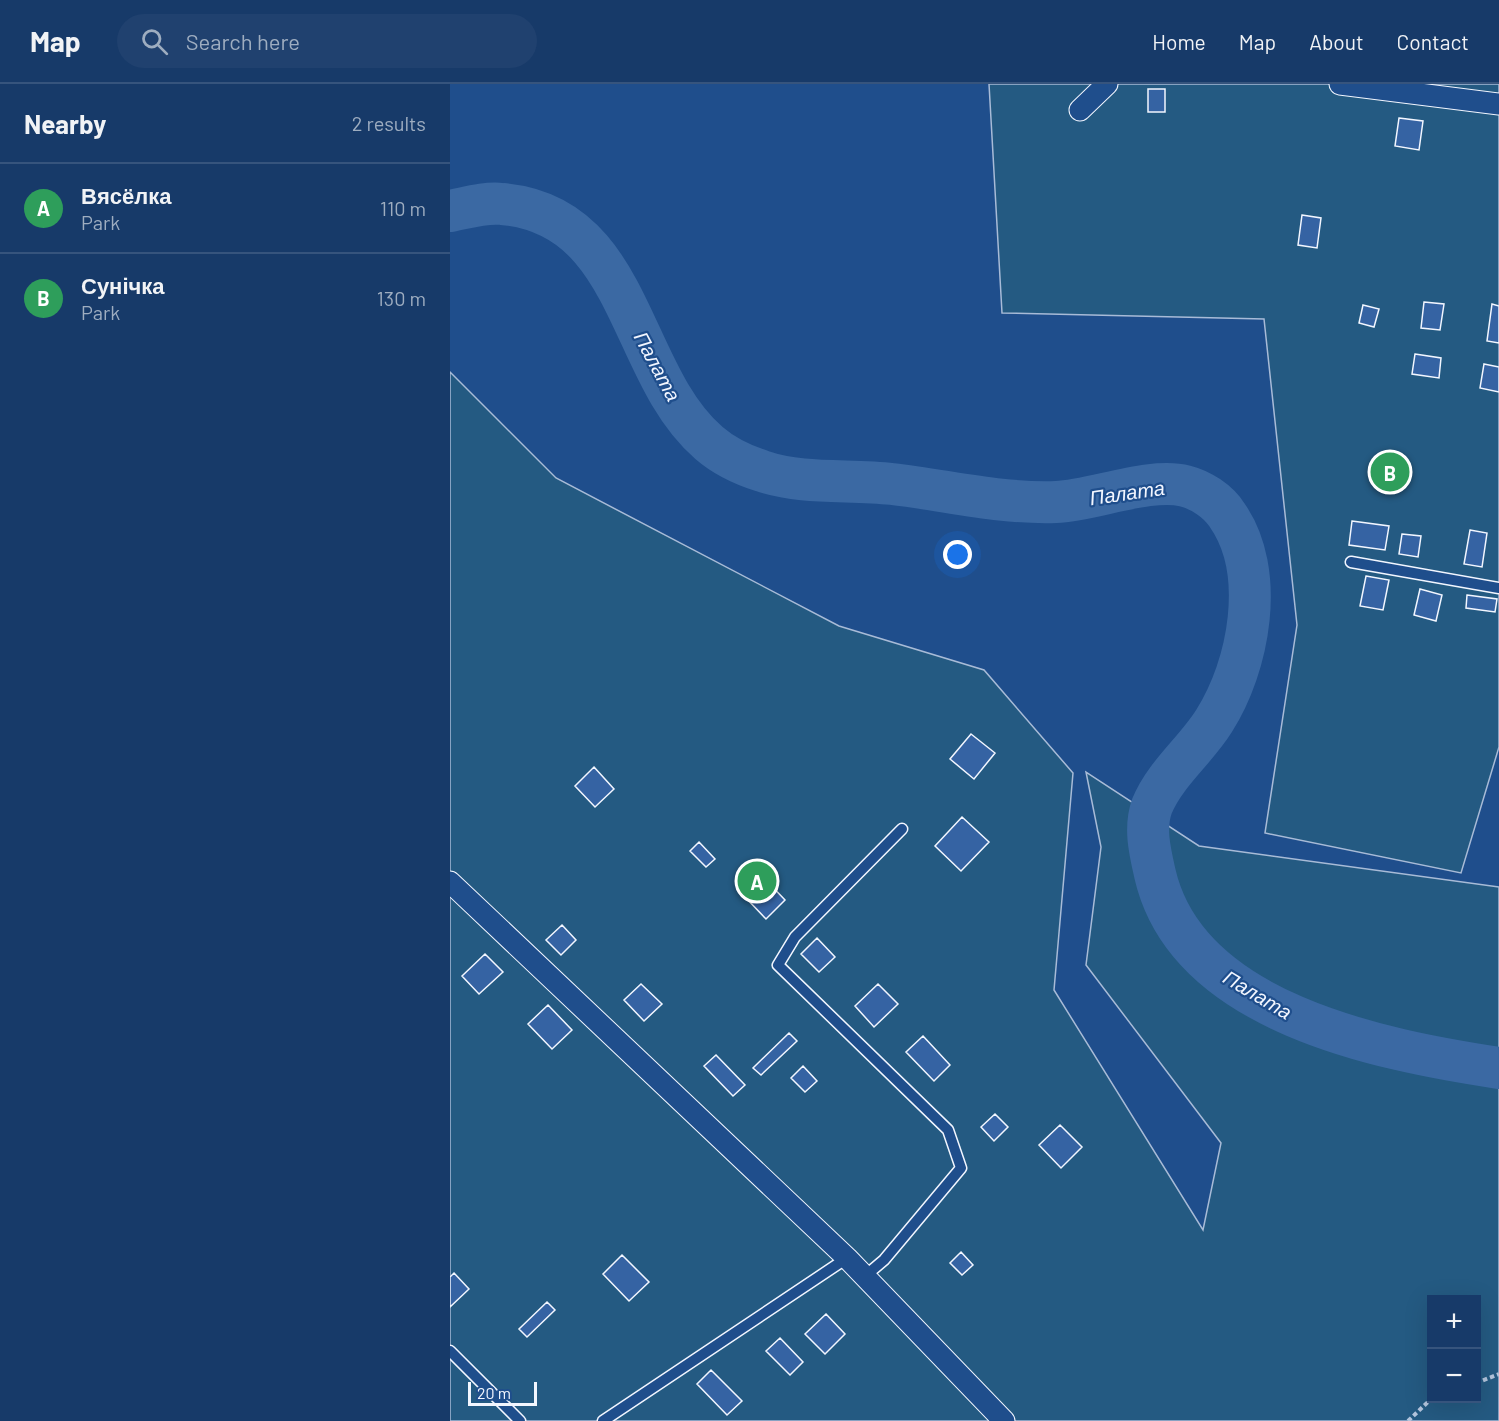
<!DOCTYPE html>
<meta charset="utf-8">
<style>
body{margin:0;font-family:Barlow,sans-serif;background:#20416f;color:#f1f3f6}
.controls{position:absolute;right:18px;bottom:18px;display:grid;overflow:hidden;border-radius:0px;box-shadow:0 6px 24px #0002}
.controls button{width:54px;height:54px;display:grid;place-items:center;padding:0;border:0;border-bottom:2px solid #36547d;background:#173a69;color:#f1f3f6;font:30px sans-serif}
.scale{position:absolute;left:18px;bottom:15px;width:69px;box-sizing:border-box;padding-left:6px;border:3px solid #f2f6ff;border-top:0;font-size:16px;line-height:21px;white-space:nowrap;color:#f2f6ff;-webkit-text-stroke:4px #1f4e8c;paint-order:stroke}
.you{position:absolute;left:508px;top:471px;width:21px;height:21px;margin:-15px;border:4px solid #fff;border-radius:50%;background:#1a73e8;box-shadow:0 0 0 9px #1a73e833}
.badge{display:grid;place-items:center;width:39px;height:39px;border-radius:50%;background:#ea580c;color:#fff;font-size:20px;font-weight:700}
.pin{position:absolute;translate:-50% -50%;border:3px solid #fff;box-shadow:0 2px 6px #0006}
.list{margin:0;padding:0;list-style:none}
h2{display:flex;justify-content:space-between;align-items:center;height:78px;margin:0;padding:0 24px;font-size:26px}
h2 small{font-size:20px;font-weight:400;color:#9eadc0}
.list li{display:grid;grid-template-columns:39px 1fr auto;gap:18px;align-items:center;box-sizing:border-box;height:90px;padding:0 24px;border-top:2px solid #36547d}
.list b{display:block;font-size:22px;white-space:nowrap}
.list p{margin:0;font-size:20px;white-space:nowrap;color:#9eadc0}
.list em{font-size:20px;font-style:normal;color:#9eadc0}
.icon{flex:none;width:33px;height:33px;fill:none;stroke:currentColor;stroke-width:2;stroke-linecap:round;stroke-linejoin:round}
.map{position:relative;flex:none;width:1049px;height:1337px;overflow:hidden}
header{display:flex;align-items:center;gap:36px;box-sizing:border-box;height:84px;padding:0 30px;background:#173a69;border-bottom:2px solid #36547d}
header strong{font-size:28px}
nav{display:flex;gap:33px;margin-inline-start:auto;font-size:21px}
.search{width:420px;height:54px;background:#20416f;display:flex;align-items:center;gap:15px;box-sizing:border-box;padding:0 21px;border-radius:33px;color:#9eadc0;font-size:22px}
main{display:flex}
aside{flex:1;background:#173a69}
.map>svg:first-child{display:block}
</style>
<header>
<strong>Map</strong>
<div class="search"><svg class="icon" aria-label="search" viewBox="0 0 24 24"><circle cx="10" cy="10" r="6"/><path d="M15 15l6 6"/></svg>Search here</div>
<nav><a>Home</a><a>Map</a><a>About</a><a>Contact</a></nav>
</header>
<main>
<aside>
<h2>Nearby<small>2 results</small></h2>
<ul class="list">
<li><span class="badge" style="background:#2e9e5b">A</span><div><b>Вясёлка</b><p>Park</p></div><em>110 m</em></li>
<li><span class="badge" style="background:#2e9e5b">B</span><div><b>Сунічка</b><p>Park</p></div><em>130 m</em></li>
</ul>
</aside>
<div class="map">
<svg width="1049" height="1337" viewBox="0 0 1049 1337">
<rect width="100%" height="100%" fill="#1f4e8c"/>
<path fill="#245a82" stroke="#a8bbd7" stroke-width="1.5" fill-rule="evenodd" d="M539,0H1049V663L1011,789L815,749L847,541L814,235L552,229Z
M0,288L106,394L389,542L534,586L623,689L604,906L753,1146L771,1059L636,881L651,763L636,688L749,762L1049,803V1337H0ZM982,1216H1026V1314H982Z"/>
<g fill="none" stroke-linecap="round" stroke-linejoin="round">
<path stroke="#3b69a3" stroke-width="42" d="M0,127C16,124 35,118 52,120C184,131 177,289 259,359C274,372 293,381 312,387C353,401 399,395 442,400C496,406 551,420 606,418C644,416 701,393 735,402C751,406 768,417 777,431C817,488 799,582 764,637C746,666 715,690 702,722C694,744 700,768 705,790C737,929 931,966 1049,984"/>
</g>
<path fill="#3563a3" stroke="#f2f6ff" stroke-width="1.5" d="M698,5H715V28H698Z
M949,34L973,37L969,66L945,62Z
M852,131L871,134L867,164L848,161Z
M974,218L994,220L990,246L971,244Z
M1042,220L1049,222V259L1037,257Z
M913,221L929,225L924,243L909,239Z
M965,270L991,274L989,294L962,290Z
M1034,280L1049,283V308L1030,304Z
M902,437L939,442L935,466L899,461Z
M1020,446L1037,449L1032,483L1014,480Z
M952,450L971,452L968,473L949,470Z
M916,492L939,496L933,526L910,522Z
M970,505L992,511L986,537L964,531Z
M1017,511L1047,515L1045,528L1016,524Z
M521,650L545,669L524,695L500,675Z
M144,683L164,705L145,723L125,702Z
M512,733L539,758L511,787L485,762Z
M249,758L265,775L256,783L240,767Z
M315,795L335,816L316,835L296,814Z
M112,841L126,856L111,871L96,856Z
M367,854L385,873L369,888L351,870Z
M35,870L53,888L29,910L12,892Z
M191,900L212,920L194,937L174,916Z
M428,900L448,920L424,943L405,922Z
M98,921L122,946L102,965L78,940Z
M339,949L347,957L311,991L303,984Z
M473,952L500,981L484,997L456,968Z
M266,971L295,1001L283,1012L254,982Z
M353,982L367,997L355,1008L341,994Z
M545,1030L558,1043L544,1057L531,1043Z
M610,1041L632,1063L611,1084L589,1061Z
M511,1168L523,1181L512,1191L500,1179Z
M172,1171L199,1198L179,1217L153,1190Z
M4,1189L19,1205L0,1223V1193Z
M97,1218L105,1226L77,1253L69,1245Z
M376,1230L395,1250L375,1270L355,1250Z
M330,1254L353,1278L340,1291L316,1267Z
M261,1286L292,1317L277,1331L247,1300Z"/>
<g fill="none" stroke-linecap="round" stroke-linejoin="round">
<defs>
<path id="lane" d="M901,478L1049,504
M414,1193L434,1176L511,1084L498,1046L328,881L345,853L452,745
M0,1267L70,1337
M153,1337L397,1174"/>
<path id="street" d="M890,0L1049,20
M630,26L657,0
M0,798L397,1174L554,1337"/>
</defs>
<use href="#lane" stroke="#f2f6ff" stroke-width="13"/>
<use href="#street" stroke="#f2f6ff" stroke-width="23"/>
<path stroke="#b3c4dc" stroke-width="4" stroke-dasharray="4.5 3" stroke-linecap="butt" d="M1026,1299L1049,1290
M958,1337L979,1317L986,1314"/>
<use href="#lane" stroke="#1f4e8c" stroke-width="10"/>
<use href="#street" stroke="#1f4e8c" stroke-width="21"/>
</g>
<g text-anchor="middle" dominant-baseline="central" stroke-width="4.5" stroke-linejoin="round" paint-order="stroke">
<g font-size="20" font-style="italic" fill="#f2f6ff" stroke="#1f4e8c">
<text transform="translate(208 282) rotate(62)">Палата</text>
<text transform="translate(677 408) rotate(-8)">Палата</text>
<text transform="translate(808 910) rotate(31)">Палата</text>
</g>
</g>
</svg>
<div class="controls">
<button>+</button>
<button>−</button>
</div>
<div class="scale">20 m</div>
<div class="you"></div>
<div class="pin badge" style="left:307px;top:797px;background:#2e9e5b">A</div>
<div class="pin badge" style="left:940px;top:388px;background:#2e9e5b">B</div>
</div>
</main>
